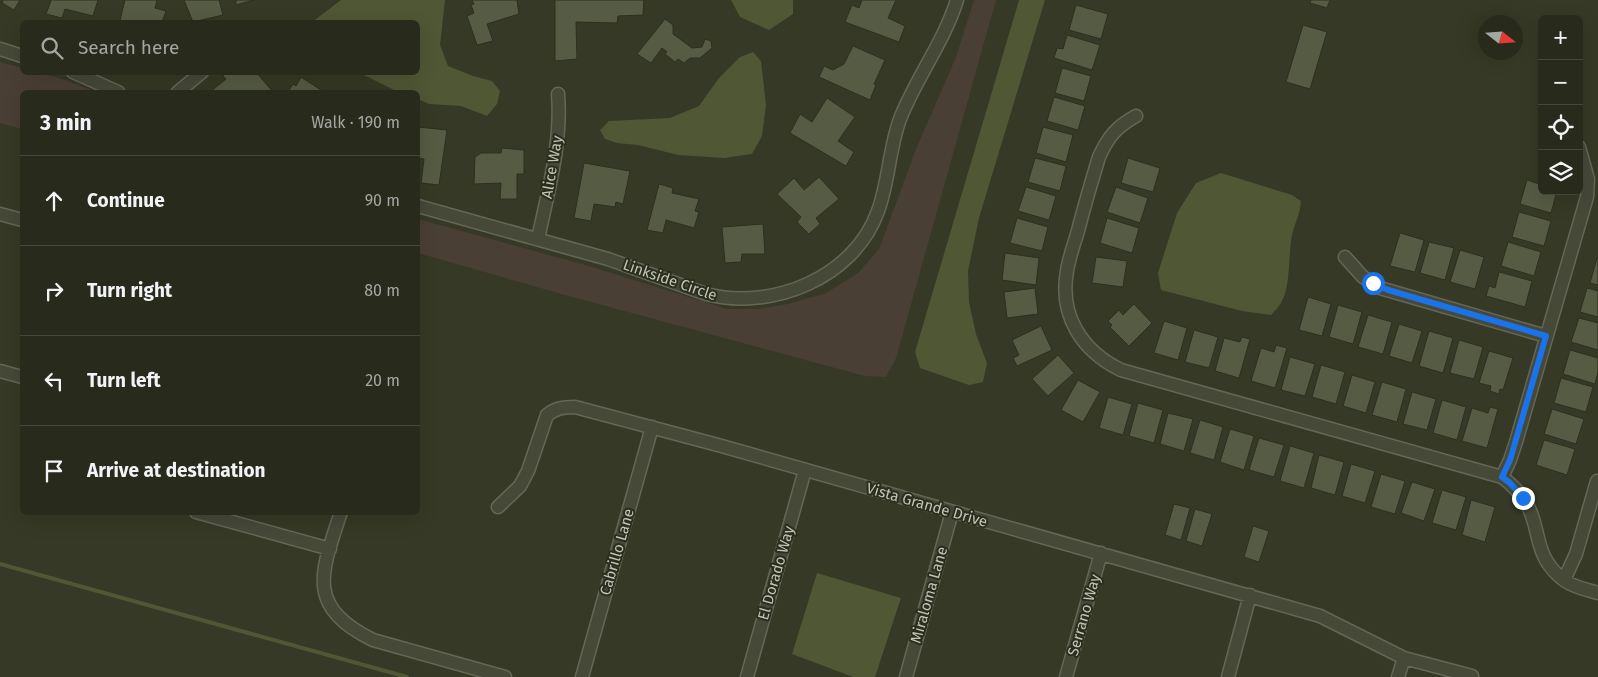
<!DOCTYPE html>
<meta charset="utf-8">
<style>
body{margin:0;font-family:"Fira Sans",sans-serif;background:#343729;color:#f1f3f6}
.controls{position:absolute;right:15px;top:15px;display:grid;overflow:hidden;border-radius:8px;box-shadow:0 5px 20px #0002}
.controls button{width:45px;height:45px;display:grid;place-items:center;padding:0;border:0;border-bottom:1px solid #44473b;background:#282b1c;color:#f1f3f6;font:25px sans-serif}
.compass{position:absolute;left:1478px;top:15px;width:45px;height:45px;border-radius:50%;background:#282b1c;box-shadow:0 5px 20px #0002;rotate:107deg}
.stop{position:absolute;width:15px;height:15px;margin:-11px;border:4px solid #1a73e8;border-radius:50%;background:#fff}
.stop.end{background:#1a73e8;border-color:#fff;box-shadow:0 1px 5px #0008}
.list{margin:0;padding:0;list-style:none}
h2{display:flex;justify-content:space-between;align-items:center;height:65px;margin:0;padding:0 20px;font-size:21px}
h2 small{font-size:16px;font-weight:400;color:#a5a7a3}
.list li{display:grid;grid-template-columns:32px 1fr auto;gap:15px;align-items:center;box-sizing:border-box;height:90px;padding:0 20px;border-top:1px solid #44473b}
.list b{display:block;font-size:19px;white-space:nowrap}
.list em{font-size:16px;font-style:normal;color:#a5a7a3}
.icon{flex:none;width:28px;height:28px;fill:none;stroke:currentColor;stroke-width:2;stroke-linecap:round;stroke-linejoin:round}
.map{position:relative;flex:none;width:1598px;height:677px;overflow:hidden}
.search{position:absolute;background:#282b1c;box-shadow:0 5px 20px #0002;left:20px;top:20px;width:400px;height:55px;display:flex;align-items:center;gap:12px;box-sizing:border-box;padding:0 18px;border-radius:8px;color:#a5a7a3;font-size:19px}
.panel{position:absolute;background:#282b1c;box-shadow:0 5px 20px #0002;left:20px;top:90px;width:400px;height:425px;border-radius:8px}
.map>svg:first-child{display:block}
</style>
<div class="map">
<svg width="1598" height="677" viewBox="0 0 1598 677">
<rect width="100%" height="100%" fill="#353925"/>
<path fill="#4a3f35" d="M974,0H996L896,358L886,377L865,376L558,293L418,253V219L589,266L727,309H758L788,304L826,293L858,273L879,249L916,149L956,57Z
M0,62L22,68V72C48,72 72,82 95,92H22V129L0,123Z"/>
<path fill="#505735" d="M341,0H445L440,45L448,66L473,76L492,81L500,91L497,104L487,116L461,106L429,104L418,99V92H398L360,73L418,72V22H312Z
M731,0H793V14L769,30L740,17Z
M1019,0H1045L979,218L968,271L969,302L976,334L987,363L983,382L969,385L920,368L915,352Z
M753,52L761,61L766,105L762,136L752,154L724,158L678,155L638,145L617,143L605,139L600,130L609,121L670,118L699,106L719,78L740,57Z
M1221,173L1292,195L1301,201C1300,215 1295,222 1292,235C1288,254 1291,287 1281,303C1278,308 1274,311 1271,315L1242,311L1161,290L1158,273L1177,213L1196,183Z
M817,573L901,598L875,677H853L792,654Z"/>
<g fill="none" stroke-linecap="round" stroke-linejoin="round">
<path stroke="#505735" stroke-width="4" d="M0,564L407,677"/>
</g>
<path fill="#565b44" stroke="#2d3020" d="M3,0H20L14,10L2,3Z
M49,0H98L93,16L65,9L62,18L46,14L51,1Z
M125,0H157L155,8L166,11L162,22H130L120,20Z
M184,0H219L223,15L193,22Z
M236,0H254L236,5Z
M472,0H517L519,14L487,24L493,41L477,45L467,16L474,13L471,5L474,4Z
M555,0H644L643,15L618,16L617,23L576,22L577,59L555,61Z
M862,0H896L888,18L905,26L899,42L845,22L852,5L859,8Z
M1311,0H1330L1327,8L1310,3Z
M1076,5L1108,14L1101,39L1069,30Z
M665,19L673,25V34L692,48L702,47L705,39L711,41L712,48L700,58H690L684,63L678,59L675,62L665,54L667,52L662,48L651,63L637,54Z
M1303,25L1327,32L1310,89L1286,82Z
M1067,35L1100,45L1092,70L1054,58L1057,48L1063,49Z
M853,46L885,60L874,84L876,85L870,100L819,77L824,66L833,70L844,64Z
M1062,68L1091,76L1084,101L1055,93Z
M226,72H256L273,92H210L226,79L223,76Z
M301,77L324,92H288L293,84L296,86Z
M1054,97L1085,106L1078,130L1047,121Z
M827,98L855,117L838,141L854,152L846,166L790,133L800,114L812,122Z
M418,127L447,130L439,185L421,183L424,159L418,158Z
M1043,127L1073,135L1066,162L1036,153Z
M502,148L524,150V174H517V199H500L501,183L474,184L475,157L481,153H501Z
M1035,158L1066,166L1060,191L1028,182Z
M1128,158L1160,168L1153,192L1121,183Z
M584,163L630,171L623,204L616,202L615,207L594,204L591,221L574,218Z
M819,177L839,199L816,218L820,224L809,234L797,222L801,217L777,194L794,178L804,190Z
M1527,180L1542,185V191H1557L1551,213L1520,204Z
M659,184L673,188L672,193L699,199L695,211L699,212L694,228L666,220L663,233L647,230Z
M1026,187L1056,196L1049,220L1018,211Z
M1116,187L1148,198L1140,223L1107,212Z
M1519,212L1551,221L1544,246L1512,237Z
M1017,218L1048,227L1042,251L1010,243Z
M1107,218L1139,228L1132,253L1100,243Z
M763,224L765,254H742L741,262L725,263L722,227Z
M1400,233L1424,240L1415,272L1390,266Z
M1429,242L1454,248L1445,280L1420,273Z
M1508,242L1541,252L1534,276L1501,266Z
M1460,250L1484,257L1475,289L1450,282Z
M1005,253L1039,258L1036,285L1002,280Z
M1096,257L1127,261L1123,287L1092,283Z
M1597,258H1598V285L1590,283Z
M1499,272L1532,281L1525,307L1486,296L1489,286L1495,288Z
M1035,288L1038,314L1007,318L1004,292Z
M1587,288L1598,291V317L1580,312Z
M1308,297L1331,304L1322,336L1299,330Z
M1134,304L1152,323L1129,346L1110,327L1112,325L1108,321L1119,310L1123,315Z
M1338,305L1362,312L1353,344L1329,337Z
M1368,315L1392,322L1383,354L1358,347Z
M1579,318L1598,323V350L1571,342Z
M1164,321L1187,328L1178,360L1154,353Z
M1399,324L1422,331L1412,363L1389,356Z
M1041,326L1052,350L1017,366L1013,358L1019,355L1012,340Z
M1194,330L1218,337L1209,368L1185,362Z
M1429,331L1453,338L1443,373L1419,366Z
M1242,337L1250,339L1239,378L1215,371L1224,338L1240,342Z
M1459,340L1483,347L1474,379L1450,373Z
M1276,345L1287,348L1275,388L1251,381L1261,348L1274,352Z
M1570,350L1598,358V372L1595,384L1563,374Z
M1489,351L1513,358L1503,390L1500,389L1499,394L1490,391L1491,386L1479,383Z
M1058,355L1074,373L1048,396L1032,379Z
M1290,357L1315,364L1305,396L1281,390Z
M1321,365L1345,372L1336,404L1312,397Z
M1352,375L1375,382L1366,413L1343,406Z
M1561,378L1593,387L1586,412L1554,403Z
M1078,380L1100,392L1083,422L1061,410Z
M1382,382L1406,389L1397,422L1372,415Z
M1412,392L1436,399L1427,430L1403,424Z
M1108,397L1132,404L1123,435L1099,428Z
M1442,400L1466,407L1457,440L1433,433Z
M1138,403L1163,410L1154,443L1129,436Z
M1490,407L1498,409L1487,448L1462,441L1472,408L1488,413Z
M1552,409L1584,419L1576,444L1544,434Z
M1168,413L1193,419L1184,451L1160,444Z
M1200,420L1223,427L1214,460L1190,453Z
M1230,429L1254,436L1244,470L1220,462Z
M1259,438L1284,445L1274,477L1249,470Z
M1544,440L1575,449L1567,475L1536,465Z
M1290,446L1314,453L1304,488L1280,481Z
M1319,455L1344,462L1335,495L1311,488Z
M1351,464L1375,471L1365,503L1342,496Z
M1381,474L1405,481L1395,514L1371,507Z
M1412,482L1435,489L1424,521L1401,513Z
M1442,490L1466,497L1456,530L1432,523Z
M1471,500L1495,507L1485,542L1462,535Z
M1174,504L1190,508L1181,540L1165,535Z
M1195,509L1212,514L1202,546L1186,541Z
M1253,526L1269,531L1259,562L1244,557Z"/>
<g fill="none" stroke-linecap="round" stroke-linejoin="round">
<defs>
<path id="minor" d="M0,49L22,56
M73,72L118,92
M178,92L202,72
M1136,116C1116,127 1108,137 1099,157C1092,180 1085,204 1079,227C1075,242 1069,257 1067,271C1059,316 1082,351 1121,370L1502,477C1514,486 1525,498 1531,513C1540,537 1537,556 1559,576C1569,586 1585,589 1598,593
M418,206L608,259L706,294C772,311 854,278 878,211C889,181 889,149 900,119C916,78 944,42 957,0
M0,214L22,220
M538,239C548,191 562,143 558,94
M1345,257L1363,277L1380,288L1546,336
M0,371L22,377
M1502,477L1510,460L1516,442L1587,197L1588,179L1579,147
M498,507L520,486L528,471L547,415C556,408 563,407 575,407L718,445L1320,616L1404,658L1472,676
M196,512L330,549
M341,512C321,573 305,606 373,640L505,677
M1564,580L1576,554L1597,481
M582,677L652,427
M747,677L805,470
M906,677L952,512
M1066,677L1101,553
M1228,677L1250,595
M1398,677L1404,658"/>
</defs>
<use href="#minor" stroke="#646757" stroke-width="15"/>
<use href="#minor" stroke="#464938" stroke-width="12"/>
</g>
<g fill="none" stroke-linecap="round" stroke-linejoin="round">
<path stroke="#1a73e8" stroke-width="6" d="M1373,283L1388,290L1546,336L1510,460L1502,477L1510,483L1523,498"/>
</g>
<g text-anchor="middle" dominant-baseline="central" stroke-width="4" stroke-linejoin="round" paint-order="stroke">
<g font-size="15" fill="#c1c5b4" stroke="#2b2e1e">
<text transform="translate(552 167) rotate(-80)">Alice Way</text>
<text transform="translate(670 280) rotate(19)">Linkside Circle</text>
<text transform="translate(927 505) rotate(16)">Vista Grande Drive</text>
<text transform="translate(617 552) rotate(-74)">Cabrillo Lane</text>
<text transform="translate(776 573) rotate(-74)">El Dorado Way</text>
<text transform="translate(929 595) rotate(-74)">Miraloma Lane</text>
<text transform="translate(1084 615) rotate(-74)">Serrano Way</text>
</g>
</g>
</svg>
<div class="controls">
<button>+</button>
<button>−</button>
<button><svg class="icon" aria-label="locate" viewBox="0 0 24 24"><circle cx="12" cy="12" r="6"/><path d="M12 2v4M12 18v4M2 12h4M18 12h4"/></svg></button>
<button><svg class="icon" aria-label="layers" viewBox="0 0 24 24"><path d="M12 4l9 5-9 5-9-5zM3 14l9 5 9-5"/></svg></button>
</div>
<svg class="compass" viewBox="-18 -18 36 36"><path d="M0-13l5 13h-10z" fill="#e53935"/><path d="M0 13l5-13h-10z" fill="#a5a7a3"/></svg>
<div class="stop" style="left:1373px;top:283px"></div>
<div class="stop end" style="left:1523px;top:498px"></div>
<div class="search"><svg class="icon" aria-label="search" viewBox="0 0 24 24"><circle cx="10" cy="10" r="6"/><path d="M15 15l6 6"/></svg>Search here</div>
<section class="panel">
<h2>3 min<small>Walk · 190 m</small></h2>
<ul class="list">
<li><svg class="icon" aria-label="ahead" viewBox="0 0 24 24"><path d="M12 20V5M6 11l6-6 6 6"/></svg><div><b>Continue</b></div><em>90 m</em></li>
<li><svg class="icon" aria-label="right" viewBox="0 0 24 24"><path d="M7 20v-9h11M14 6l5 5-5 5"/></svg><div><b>Turn right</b></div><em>80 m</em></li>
<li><svg class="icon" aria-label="left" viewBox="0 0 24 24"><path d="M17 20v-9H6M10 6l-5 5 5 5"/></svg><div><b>Turn left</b></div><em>20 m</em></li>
<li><svg class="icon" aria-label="arrive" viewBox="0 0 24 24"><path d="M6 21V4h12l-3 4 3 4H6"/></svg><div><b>Arrive at destination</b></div></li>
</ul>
</section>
</div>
